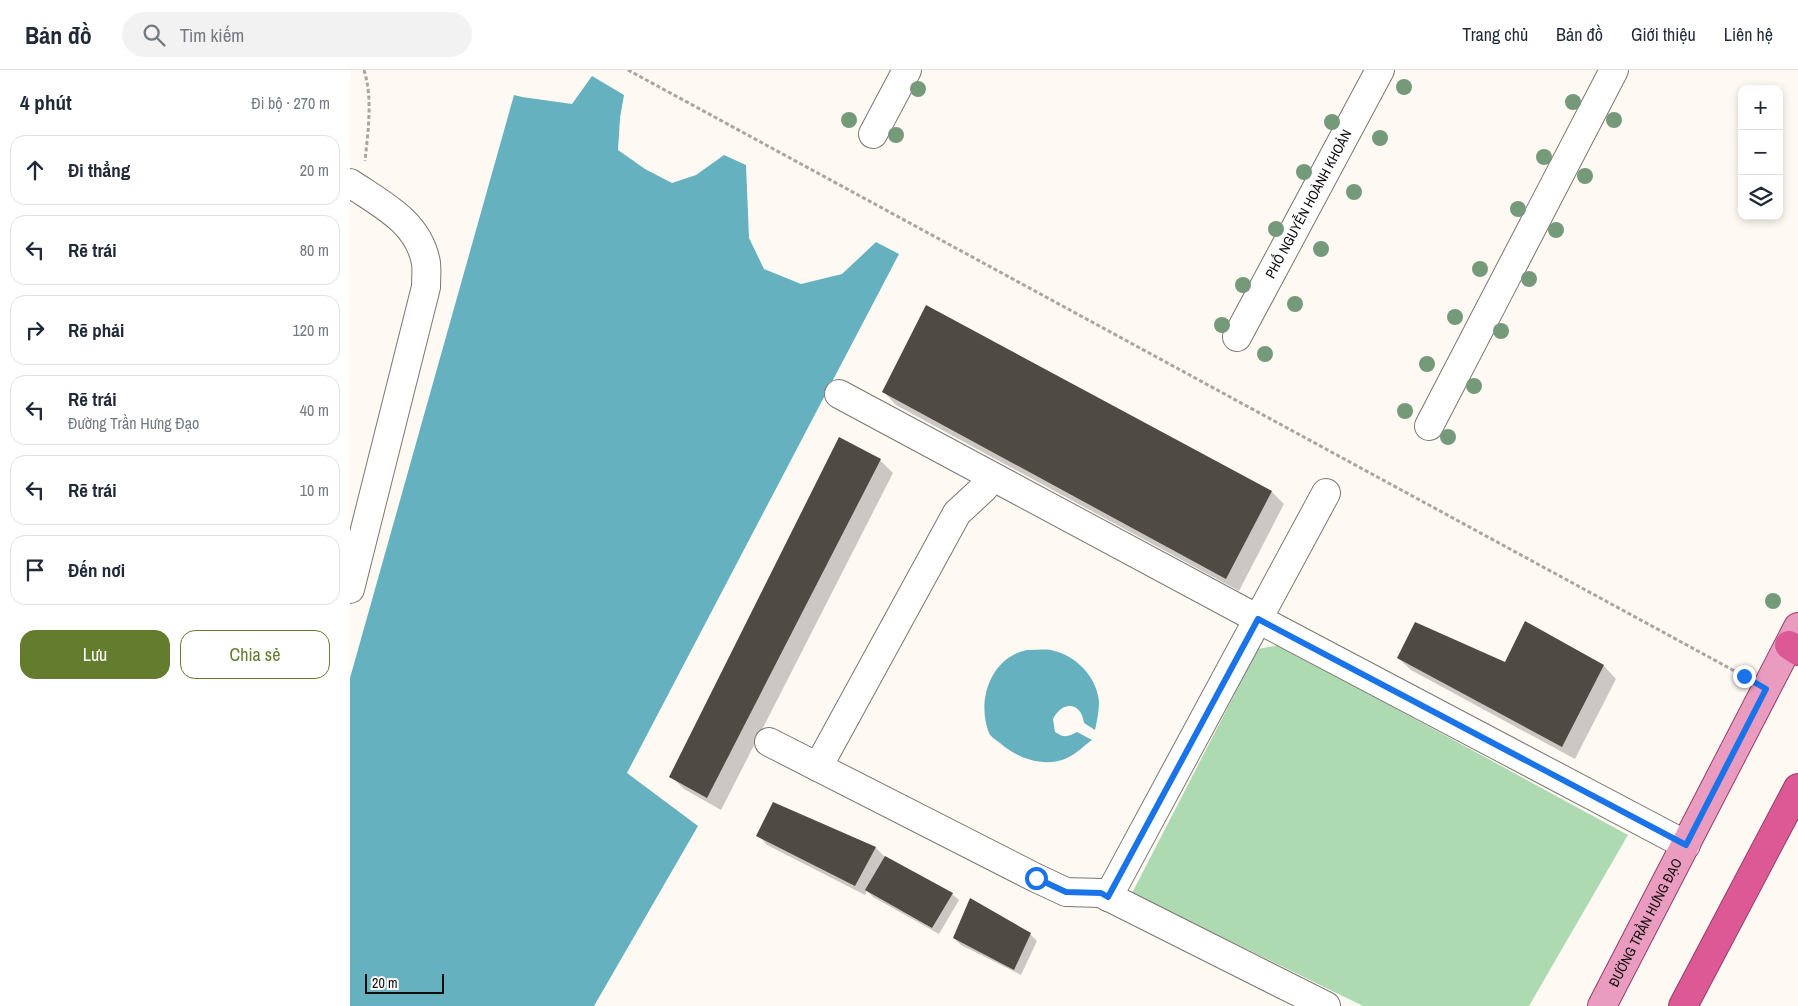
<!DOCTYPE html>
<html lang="vi">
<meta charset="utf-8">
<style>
body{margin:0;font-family:"Archivo Narrow",sans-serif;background:#f2f2f3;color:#1f2937}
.controls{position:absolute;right:15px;top:15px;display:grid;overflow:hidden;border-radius:10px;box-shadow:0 2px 8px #0003}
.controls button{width:45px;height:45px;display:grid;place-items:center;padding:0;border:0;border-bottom:1px solid #e0e1e3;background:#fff;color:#1f2937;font:25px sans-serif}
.scale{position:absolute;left:15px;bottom:12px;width:79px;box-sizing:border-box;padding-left:5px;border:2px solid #0f0c0b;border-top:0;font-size:14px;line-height:18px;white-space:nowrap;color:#0f0c0b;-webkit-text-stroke:4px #fff;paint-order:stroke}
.stop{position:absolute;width:15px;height:15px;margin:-11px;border:4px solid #1a73e8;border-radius:50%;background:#fff}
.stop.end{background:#1a73e8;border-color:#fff;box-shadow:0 1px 5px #0008}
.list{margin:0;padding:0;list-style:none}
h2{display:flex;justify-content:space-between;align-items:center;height:65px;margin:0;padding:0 20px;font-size:21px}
h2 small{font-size:16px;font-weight:400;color:#747a83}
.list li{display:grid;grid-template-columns:32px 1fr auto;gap:15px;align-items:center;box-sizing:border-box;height:70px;margin:0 10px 10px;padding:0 10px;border:1px solid #e0e1e3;border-radius:15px}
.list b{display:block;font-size:19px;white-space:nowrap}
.list p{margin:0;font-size:16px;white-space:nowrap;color:#747a83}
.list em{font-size:16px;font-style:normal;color:#747a83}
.actions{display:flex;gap:10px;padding:15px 20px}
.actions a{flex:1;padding:11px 0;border:1px solid #647c2e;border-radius:15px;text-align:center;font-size:18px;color:#647c2e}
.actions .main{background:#647c2e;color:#fff}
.icon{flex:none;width:28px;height:28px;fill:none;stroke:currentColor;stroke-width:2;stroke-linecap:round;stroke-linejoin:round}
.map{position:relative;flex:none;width:1448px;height:936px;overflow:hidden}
header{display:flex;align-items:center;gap:30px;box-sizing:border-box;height:70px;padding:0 25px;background:#fff;border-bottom:1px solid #e0e1e3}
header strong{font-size:24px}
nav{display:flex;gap:28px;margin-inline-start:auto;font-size:18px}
.search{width:350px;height:45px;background:#f2f2f3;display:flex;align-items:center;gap:12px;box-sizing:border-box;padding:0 18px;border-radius:28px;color:#747a83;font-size:19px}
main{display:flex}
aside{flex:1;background:#fff}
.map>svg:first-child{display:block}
</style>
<header>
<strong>Bản đồ</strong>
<div class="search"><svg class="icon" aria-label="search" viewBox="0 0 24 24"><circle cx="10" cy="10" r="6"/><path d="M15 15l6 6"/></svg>Tìm kiếm</div>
<nav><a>Trang chủ</a><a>Bản đồ</a><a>Giới thiệu</a><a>Liên hệ</a></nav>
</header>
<main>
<aside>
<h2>4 phút<small>Đi bộ · 270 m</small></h2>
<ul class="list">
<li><svg class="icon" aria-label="ahead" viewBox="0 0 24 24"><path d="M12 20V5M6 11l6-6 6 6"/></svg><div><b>Đi thẳng</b></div><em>20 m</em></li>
<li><svg class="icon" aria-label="left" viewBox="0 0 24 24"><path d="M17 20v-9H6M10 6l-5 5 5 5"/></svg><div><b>Rẽ trái</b></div><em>80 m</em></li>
<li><svg class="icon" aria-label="right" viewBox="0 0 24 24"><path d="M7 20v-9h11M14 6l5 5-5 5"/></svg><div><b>Rẽ phải</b></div><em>120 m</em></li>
<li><svg class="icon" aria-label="left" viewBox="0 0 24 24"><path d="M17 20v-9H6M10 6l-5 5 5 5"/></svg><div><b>Rẽ trái</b><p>Đường Trần Hưng Đạo</p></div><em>40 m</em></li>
<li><svg class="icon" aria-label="left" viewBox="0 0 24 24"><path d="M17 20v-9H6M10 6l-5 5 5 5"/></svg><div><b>Rẽ trái</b></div><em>10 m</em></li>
<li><svg class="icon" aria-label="arrive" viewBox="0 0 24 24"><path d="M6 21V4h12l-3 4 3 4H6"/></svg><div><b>Đến nơi</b></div></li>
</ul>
<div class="actions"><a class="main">Lưu</a><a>Chia sẻ</a></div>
</aside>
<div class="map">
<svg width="1448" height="936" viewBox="0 0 1448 936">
<rect width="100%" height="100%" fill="#fff9f4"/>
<path fill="#addab0" d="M929,575L1278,765L1179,936H1013L782,823L908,579Z"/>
<path fill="#66b1c0" d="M242,6L274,25L270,48L268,80L295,99L322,113L346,105L374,85L396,95L399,168L414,199L451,214L492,204L526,172L549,184L277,703L348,756L244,936H0V608L164,25L172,27L222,34Z
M677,580C685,580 694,579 701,580C726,585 747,607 749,632C749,641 747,651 745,660L734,653C731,631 712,631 703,649L705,662C714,668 718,667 727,662L742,670C735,675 726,684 717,688C695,698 668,689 650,673C646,670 641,667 639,663C626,630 641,587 677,580Z"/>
<path fill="#0003" d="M534,322L922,422L934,434L889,521L546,335Z
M490,369L530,390L543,403L371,740L334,719L321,706Z
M1175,552L1254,596L1266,609L1225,689L1061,600L1048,588L1155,594Z
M423,734L526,778L536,788L602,824L609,830L589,864L523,827L517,821L515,825L417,775L408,765Z
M680,864L687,871L671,905L611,875L604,868Z"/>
<path fill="#504a45" d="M576,235L922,421L876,509L532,322Z
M489,367L531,389L357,728L319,707Z
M1175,551L1254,595L1212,677L1047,588L1065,552L1155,592Z
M423,732L526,777L505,816L406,766Z
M535,786L603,823L582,858L515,820Z
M620,828L681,863L664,900L603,868Z"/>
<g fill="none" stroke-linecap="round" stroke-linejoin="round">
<defs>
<g id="minor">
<path d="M523,64L557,0"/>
<path d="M0,113C31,134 69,152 76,193C77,200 76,209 76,217L0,519"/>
<path id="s1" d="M887,267L1030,0"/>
<path d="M489,324L908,549L1336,775"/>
<path d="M1079,356L1264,0"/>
<path d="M419,672L686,808L716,822L751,823L976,936"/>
<path d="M468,697L607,443L634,418L641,406"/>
<path d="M758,827L976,423"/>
</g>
<g id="major">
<path id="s2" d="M1252,936L1448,557"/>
</g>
<path id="highway" d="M1439,575L1448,581
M1333,936L1448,718"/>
</defs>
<use href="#minor" stroke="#7d7671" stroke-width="30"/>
<use href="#major" stroke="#943e65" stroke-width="30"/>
<use href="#highway" stroke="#943e65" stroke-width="30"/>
<path stroke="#aaa5a2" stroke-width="3" stroke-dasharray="4 2.5" stroke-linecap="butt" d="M14,0C23,29 18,61 15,91
M278,0L1392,605"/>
<use href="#minor" stroke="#fff" stroke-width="28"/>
<use href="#major" stroke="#ea9bc0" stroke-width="28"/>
<use href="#highway" stroke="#dc5996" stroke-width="28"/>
</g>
<g fill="#749a7a">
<circle cx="1054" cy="17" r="8"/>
<circle cx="568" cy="19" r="8"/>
<circle cx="1223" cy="32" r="8"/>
<circle cx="499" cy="50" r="8"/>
<circle cx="1264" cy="50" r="8"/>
<circle cx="982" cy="52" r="8"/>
<circle cx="546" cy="65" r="8"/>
<circle cx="1030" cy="68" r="8"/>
<circle cx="1194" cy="87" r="8"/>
<circle cx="954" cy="102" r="8"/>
<circle cx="1235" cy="106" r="8"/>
<circle cx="1004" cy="122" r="8"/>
<circle cx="1168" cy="139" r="8"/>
<circle cx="926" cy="159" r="8"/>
<circle cx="1206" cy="160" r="8"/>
<circle cx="971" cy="179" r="8"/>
<circle cx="1130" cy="199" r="8"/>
<circle cx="1179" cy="209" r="8"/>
<circle cx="893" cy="215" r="8"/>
<circle cx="945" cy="234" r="8"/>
<circle cx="1105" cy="247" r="8"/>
<circle cx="872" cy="255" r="8"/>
<circle cx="1151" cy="261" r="8"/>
<circle cx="915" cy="284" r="8"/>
<circle cx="1077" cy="294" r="8"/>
<circle cx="1124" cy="316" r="8"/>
<circle cx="1055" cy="341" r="8"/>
<circle cx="1098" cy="367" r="8"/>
<circle cx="1423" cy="531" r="8"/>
</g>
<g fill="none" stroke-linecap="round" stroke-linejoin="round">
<path stroke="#1a73e8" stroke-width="6" d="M686,808L716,822L751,823L758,827L908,549L1336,775L1416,619L1394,606"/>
</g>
<g text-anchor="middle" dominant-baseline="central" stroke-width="5" stroke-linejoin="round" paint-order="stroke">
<g font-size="14" fill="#0f0c0b" stroke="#fff">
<text stroke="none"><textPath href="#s1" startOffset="151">PHỐ NGUYỄN HOÀNH KHOẢN</textPath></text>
<text stroke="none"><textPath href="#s2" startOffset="94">ĐƯỜNG TRẦN HƯNG ĐẠO</textPath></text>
</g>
</g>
</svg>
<div class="controls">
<button>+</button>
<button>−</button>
<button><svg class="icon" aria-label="layers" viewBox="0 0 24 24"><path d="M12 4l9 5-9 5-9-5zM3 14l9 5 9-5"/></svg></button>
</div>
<div class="scale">20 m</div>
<div class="stop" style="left:686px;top:808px"></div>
<div class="stop end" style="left:1394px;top:606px"></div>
</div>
</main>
